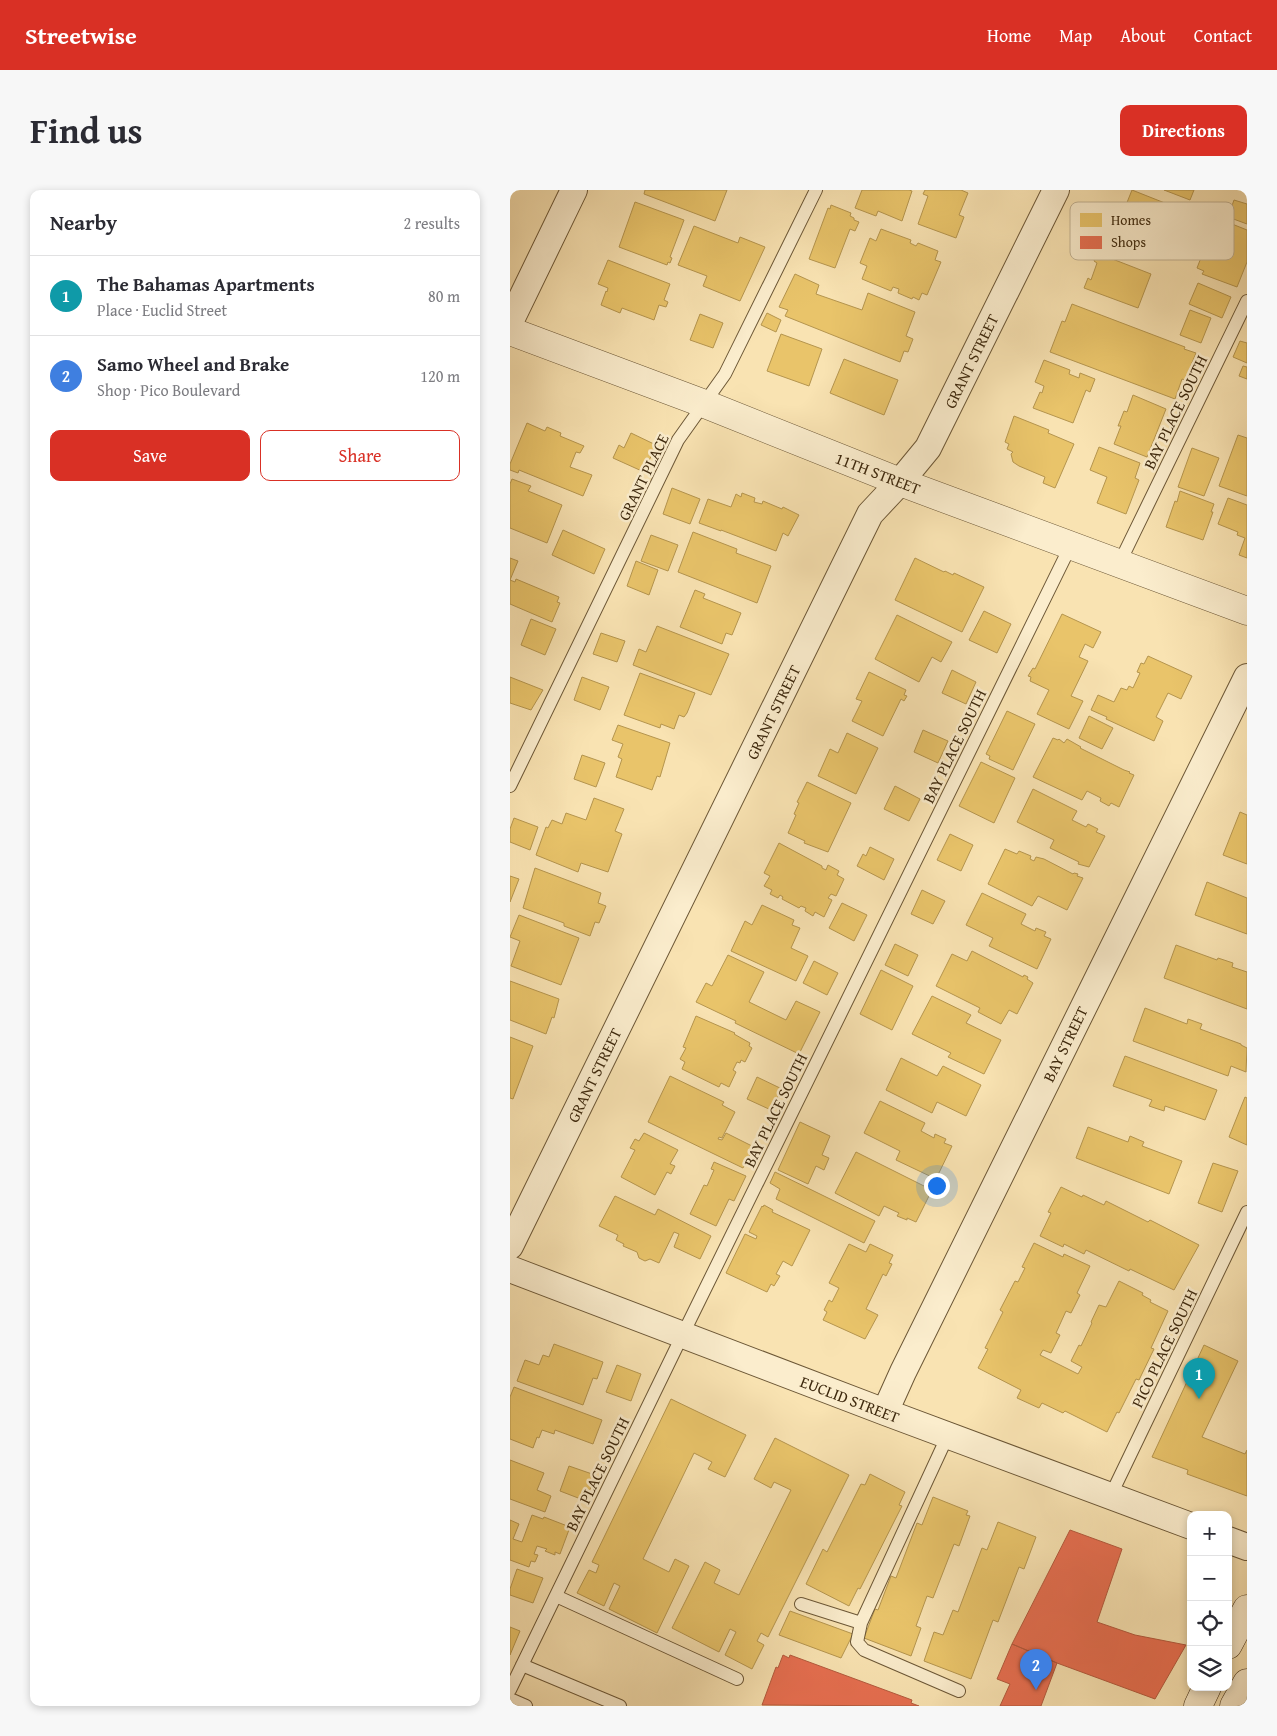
<!DOCTYPE html>
<meta charset="utf-8">
<style>
body{margin:0;font-family:"Gentium Book Plus",serif;background:#f7f7f7;color:#2b2b33}
.controls{position:absolute;right:15px;bottom:15px;display:grid;overflow:hidden;border-radius:10px;box-shadow:0 2px 8px #0003}
.controls button{width:45px;height:45px;display:grid;place-items:center;padding:0;border:0;border-bottom:1px solid #e1e1e2;background:#fff;color:#2b2b33;font:25px sans-serif}
.you{position:absolute;left:426px;top:995px;width:18px;height:18px;margin:-12px;border:4px solid #fff;border-radius:50%;background:#1a73e8;box-shadow:0 0 0 8px #1a73e833}
.badge{display:grid;place-items:center;width:32px;height:32px;border-radius:50%;background:#d93025;color:#fff;font-size:16px;font-weight:700}
.pin{position:absolute;translate:-50% -41px;filter:drop-shadow(0 1px 2px #0008)}
.pin::after{content:'';position:absolute;top:26px;width:18px;height:15px;background:inherit;clip-path:polygon(0 0,100% 0,50% 100%)}
.list{margin:0;padding:0;list-style:none}
h2{display:flex;justify-content:space-between;align-items:center;height:65px;margin:0;padding:0 20px;font-size:21px}
h2 small{font-size:16px;font-weight:400;color:#7c7c81}
.list li{display:grid;grid-template-columns:32px 1fr auto;gap:15px;align-items:center;box-sizing:border-box;height:80px;padding:0 20px;border-top:1px solid #e1e1e2}
.list b{display:block;font-size:19px;white-space:nowrap}
.list p{margin:0;font-size:16px;white-space:nowrap;color:#7c7c81}
.list em{font-size:16px;font-style:normal;color:#7c7c81}
.actions{display:flex;gap:10px;padding:15px 20px}
.actions a{flex:1;padding:11px 0;border:1px solid #d93025;border-radius:10px;text-align:center;font-size:18px;color:#d93025}
.actions .main{background:#d93025;color:#fff}
.icon{flex:none;width:28px;height:28px;fill:none;stroke:currentColor;stroke-width:2;stroke-linecap:round;stroke-linejoin:round}
.map{position:relative;flex:none;width:737px;height:1516px;overflow:hidden;border-radius:10px}
header{display:flex;align-items:center;gap:30px;box-sizing:border-box;height:70px;padding:0 25px;background:#d93025;color:#fff}
header strong{font-size:24px}
nav{display:flex;gap:28px;margin-inline-start:auto;font-size:18px}
.intro{display:flex;align-items:center;justify-content:space-between;box-sizing:border-box;height:120px;padding:0 30px}
h1{margin:0;font-size:35px}
.button{padding:12px 22px;border-radius:10px;background:#d93025;color:#fff;font-size:18px;font-weight:700}
main{display:flex;gap:30px;padding:0 30px}
aside{flex:1;background:#fff;border-radius:10px;box-shadow:0 2px 8px #0003}
.map>svg:first-child{display:block}
</style>
<header>
<strong>Streetwise</strong>
<nav><a>Home</a><a>Map</a><a>About</a><a>Contact</a></nav>
</header>
<div class="intro"><h1>Find us</h1><a class="button">Directions</a></div>
<main>
<aside>
<h2>Nearby<small>2 results</small></h2>
<ul class="list">
<li><span class="badge" style="background:#0f9aa8">1</span><div><b>The Bahamas Apartments</b><p>Place · Euclid Street</p></div><em>80 m</em></li>
<li><span class="badge" style="background:#3f7fe0">2</span><div><b>Samo Wheel and Brake</b><p>Shop · Pico Boulevard</p></div><em>120 m</em></li>
</ul>
<div class="actions"><a class="main">Save</a><a>Share</a></div>
</aside>
<div class="map">
<svg width="737" height="1516" viewBox="0 0 737 1516">
<rect width="100%" height="100%" fill="#f9e3b2"/>
<filter id="stains"><feTurbulence type="fractalNoise" baseFrequency=".004" numOctaves="4"/><feColorMatrix values="0 0 0 0 .2 0 0 0 0 .09 0 0 0 0 .02 0 0 0 .5 -.17"/></filter>
<radialGradient id="worn" r=".72"><stop offset=".6" stop-color="#630" stop-opacity="0"/><stop offset="1" stop-color="#630" stop-opacity=".3"/></radialGradient>
<path fill="#e9c46a" stroke="#b5954e" d="M135,0H217L205,31L134,4Z
M352,0H399L402,1L392,31L368,21L366,26L345,18Z
M415,0H451L458,3L449,25L454,27L446,48L408,34L418,6L413,4Z
M622,0L675,21L666,44L651,38L642,60L604,45Z
M654,0H684L680,10Z
M724,10L737,14V34L718,27Z
M125,12L174,30L160,67L162,68L160,73L158,72L157,75L109,57Z
M321,15L341,23L340,26L344,28V30L349,32L345,41L340,39L325,78L299,69L318,18L320,19Z
M722,34L737,40V72L727,97L692,84L694,81L687,78L694,60L702,63L709,44L717,48Z
M184,36L228,53L230,47L255,57L230,111L193,96L197,86L168,75Z
M371,39L401,50L400,53L406,56L408,53L428,61L425,70L431,72L417,105L412,103L409,110L403,107L402,109L388,103L389,99L383,97L381,101L352,89L357,76L350,73L360,48L366,51Z
M587,63L641,84L628,118L574,98L578,88L581,90L587,73L584,71Z
M98,70L160,94L154,110L158,112L156,117L149,115L144,130L112,118L110,123L91,115L96,101L97,102L98,98L88,94Z
M285,84L309,95L306,104L352,120L358,103L405,122L396,146L403,149L398,162L394,161L390,172L275,126L278,120L269,117Z
M688,93L721,107L712,128L679,114Z
M562,114L675,157L674,159L686,163L675,190L672,189L665,209L540,162L552,131L555,132Z
M680,120L701,128L691,153L670,145Z
M257,123L271,130L266,142L251,135Z
M190,124L213,133L203,158L180,150Z
M271,144L312,159L299,196L257,181Z
M730,151L737,153V173L723,167Z
M334,169L388,190L374,225L320,203Z
M534,170L560,180L559,184L569,188L570,183L585,189L580,202L576,200L563,233L523,218L530,202L532,203L534,196L525,192Z
M733,176L737,177V189L729,186Z
M623,205L656,219L637,267L604,254L611,236H608L614,221L617,222Z
M504,226L539,240L538,243L564,254L545,298L533,293L535,287L509,276L503,272L501,264L503,262L497,259L499,254L495,252Z
M17,233L35,241L37,237L51,243L50,246L74,256L70,263L66,262L60,277L82,285L73,306L9,280L8,283L0,280V274Z
M121,243L146,255L134,282L103,268L109,255L114,258Z
M728,245L737,248V306L709,296Z
M589,257L630,273L625,288L629,290L616,324L587,313L597,287L580,280Z
M682,258L709,268L694,306L668,297Z
M2,289L21,296L18,301L52,315L37,353L0,338V294Z
M162,298L190,309L180,334L153,324Z
M670,301L704,314L701,322H703L693,350L656,337L665,311L667,312Z
M232,303L245,308L244,312L252,314L253,311L272,319L273,317L289,325L278,346L273,343L266,361L211,340V341L189,333L198,309L221,317L226,304L231,307Z
M718,308L737,315V368L729,365L735,348L727,345L728,342L708,334Z
M53,340L95,359L84,384L42,365Z
M183,342L227,359L226,363L261,376L247,413L168,382Z
M141,345L168,355L158,381L131,371Z
M0,368L8,371L0,390Z
M405,368L434,382L435,381L443,385L444,383L474,397L452,442L385,410Z
M126,371L148,380L139,405L117,396Z
M6,389L49,407L47,412L50,413L42,432L0,414V390L5,392Z
M185,400L195,404L193,408L231,423L222,445L216,443L212,454L170,437Z
M474,421L501,434L487,463L459,450Z
M552,424L591,442L583,458L575,454L569,467L578,471L561,506L573,511L559,539L527,524L539,500L520,491L521,487L518,486L523,478L525,479Z
M387,425L442,452L431,472L422,467L409,492L365,469Z
M21,429L46,439L35,465L11,455Z
M147,436L219,464L201,505L123,475L129,459L136,462Z
M91,443L115,451L107,472L83,464Z
M638,466L682,486L671,509L658,503L646,527L653,531L644,551L596,529L597,527L581,520L588,505L604,512L611,498L617,500L619,496L623,498L630,483L627,482L631,473L634,474Z
M442,480L466,492L456,514L432,503Z
M359,482L396,500L394,505L397,506L394,511L391,509L373,546L342,531L352,511L346,509Z
M130,483L185,503L177,523L174,527L169,525L164,539L151,534L150,538L114,525Z
M0,487L33,500L21,520L0,513Z
M72,487L99,497L90,520L64,510Z
M497,521L525,534L503,580L479,569L480,566L476,564Z
M579,526L603,538L592,559L569,548Z
M108,535L160,553L150,587L147,586L142,600L106,587L112,569L108,567L113,554L102,550Z
M413,540L438,551L428,573L404,562Z
M337,543L368,558L346,604L308,586L320,559L328,563Z
M543,548L548,550L549,549L554,553L557,549L571,557L570,558L614,580L620,582L619,583L624,585L609,617L601,613L599,616L590,611L591,608L577,601L572,610L523,587Z
M72,565L95,573L86,597L64,589Z
M471,572L505,588L484,633L449,616Z
M297,592L341,613L318,662L294,653L295,651L278,643L286,625L284,624L289,613L287,612Z
M385,596L410,609L399,631L374,619Z
M523,599L567,621L562,630L576,637L578,634L588,639L586,642L595,646L579,677L568,674L569,672L540,658L544,650L507,632Z
M84,608L114,619L105,641L112,644L98,682L71,673L68,682L26,665L36,637L38,638L42,630L52,634L56,623L76,630Z
M730,622L737,625V674L713,665Z
M4,628L28,637L20,660L0,652V639Z
M440,644L463,655L451,681L427,670Z
M269,653L312,676V678L316,680L318,675L329,681L327,685L334,689L326,706L321,704L318,708L322,710L314,727L305,722L303,726L295,721L296,718L291,716L289,718L272,709L273,707L270,705L268,708L260,704L262,700L254,696L260,686L254,683Z
M360,657L384,669L374,690L347,676L353,664L356,666Z
M495,659L507,664L509,661L521,666L520,669L524,671L526,667L534,669L563,684L564,683L568,684L567,686L573,688L557,720L528,706L522,716L478,694Z
M25,678L91,703L88,713L96,716L89,733L85,732L80,746L54,736V733L13,718Z
M0,686L9,689L0,712Z
M697,692L737,708V744L685,725Z
M412,700L435,711L423,734L401,724Z
M472,703L516,724L511,734L525,741L526,738L536,742L534,746L541,749L527,779L479,756L483,748L456,735Z
M332,713L357,725L344,751L319,738Z
M252,715L284,730L282,735L290,738L281,758L298,766L286,791L221,761L235,731L242,735Z
M9,725L69,748L51,795L1,776L10,751L0,747Z
M385,754L408,765L398,786L375,775Z
M666,755L707,770L708,768L723,773L722,777L737,782V819L654,788Z
M462,761L513,787L514,785L518,787L517,789L523,793L507,824L499,820L491,834L468,822L470,818L426,796L442,764L457,771Z
M218,765L254,782L239,812L276,830L286,811L310,822L289,864L225,833L226,831L186,812L196,793L202,796Z
M304,771L328,783L317,805L293,793Z
M371,780L403,796L382,840L350,824Z
M0,791L49,809L44,828L42,827L36,844L0,830Z
M422,806L461,825L456,833L491,850L474,884L438,867L441,863L402,844Z
M635,818L677,834L678,829L692,834L690,839L731,854V855L737,858L736,882L721,876L718,886L623,851Z
M186,826L225,843L224,844L240,853L239,856L242,858L235,872L231,870L230,873L227,872L223,880L226,882L219,897L211,893L209,897L172,879L175,872L170,869L176,858L173,857Z
M0,847L23,856L3,909L0,908Z
M615,866L707,900L695,930L655,916L654,921L639,916L642,910L603,896Z
M391,868L427,886L433,876L471,895L456,926L427,912L422,923L376,900Z
M160,886L214,912L212,915L225,922L212,948L209,947L208,949L212,950L216,943L244,957L233,978L138,932Z
M247,887L272,899L261,920L237,909Z
M735,907L737,908V955L719,947Z
M370,911L415,933L411,941L424,948L425,944L436,949L434,953L442,956L426,989L386,970L390,961L354,943Z
M290,932L320,946L312,965L319,968L314,980L306,976L298,994L268,980Z
M578,937L618,952L620,946L634,952L632,956L672,971L659,1004L566,968Z
M134,943L168,960L160,974L165,976L161,984L157,982L145,1005L111,987L125,960L120,958L125,949L129,951Z
M346,962L422,1000L406,1032L397,1028V1030L387,1026L389,1023L374,1016L369,1026L325,1003Z
M204,972L236,986L224,1011L219,1009L206,1036L180,1024L194,995L197,996L204,980L201,979Z
M703,973L728,981L712,1022L688,1013Z
M265,982L365,1031L354,1053L266,1009L270,999L260,993Z
M551,997L572,1007L573,1005L594,1015L596,1011L638,1032L640,1030L689,1055L664,1100L620,1079L619,1081L576,1060L574,1064L554,1054L553,1057L530,1046L541,1023L538,1022Z
M105,1006L145,1025L148,1019L201,1046L190,1069L164,1057L169,1044L164,1042L149,1073L140,1069L135,1071L129,1068L127,1062L113,1056L114,1054L106,1050L108,1045L89,1036Z
M254,1015L263,1020L262,1022L300,1040L282,1076L273,1071L266,1084L270,1086L264,1096L261,1094L257,1102L216,1083L235,1044L246,1049L247,1046L239,1042L252,1016L253,1017Z
M524,1053L553,1067L554,1064L580,1076L567,1103L570,1105L561,1123L556,1121L546,1143L550,1145L541,1163L533,1160L530,1165L568,1184L572,1177L561,1171L569,1155L571,1156L582,1133L581,1132L589,1115L596,1117L609,1091L633,1103L632,1105L641,1110L640,1112L658,1121L641,1158L644,1159L629,1190L626,1189L609,1223L607,1222L597,1242L555,1221L553,1223L532,1213L529,1218L507,1208L511,1200L468,1178L478,1159L475,1158L493,1122L490,1120L505,1091L508,1092L515,1078L512,1077Z
M339,1054L356,1062L360,1054L383,1065L379,1073L382,1074L376,1086L373,1084L356,1119L368,1125L355,1149L313,1130L317,1122L314,1120L319,1110L322,1112L329,1098L319,1093Z
M44,1154L93,1172L87,1189L83,1188L73,1215L7,1191L15,1170L29,1175L33,1165L39,1167Z
M694,1155L728,1171L692,1247L735,1264L737,1260V1306L677,1284L678,1280L642,1267Z
M107,1175L131,1184L121,1211L96,1202Z
M4,1197L92,1230L83,1254L45,1240L44,1244L32,1240L29,1248L27,1247L23,1258L0,1249V1207Z
M161,1209L236,1245L215,1287L198,1279L202,1272L184,1263L133,1369L159,1382L165,1369L179,1376L147,1443L99,1419L110,1396L104,1393L94,1416L67,1403L79,1380L86,1383L89,1375L82,1372Z
M265,1248L339,1285L258,1447L251,1443L247,1451L254,1455L242,1479L215,1465L226,1442L220,1439L209,1462L162,1438L195,1372L210,1380L204,1393L229,1405L281,1300L264,1292L261,1298L244,1289Z
M0,1270L34,1283L27,1300L41,1306L35,1322L0,1309Z
M59,1276L85,1285L76,1311L50,1301Z
M360,1284L395,1302L389,1315L392,1316L350,1399L348,1398L339,1416L296,1394L313,1359L317,1362L351,1294L355,1295Z
M423,1307L458,1321L456,1325L460,1326L449,1356L444,1354L423,1408L417,1406L406,1436L411,1438L401,1466L354,1448L365,1419L368,1420L381,1386L386,1388L407,1333L412,1335Z
M22,1325L33,1329L34,1327L60,1337L50,1364L45,1362V1365L35,1361L37,1359L27,1356L24,1364L28,1365L25,1372L21,1371L19,1377L0,1370V1330L9,1334L3,1349L12,1352Z
M488,1332L526,1347L514,1379L509,1377L488,1432L483,1430L461,1489L414,1471L424,1442L433,1445L443,1420L448,1422L472,1358L477,1360Z
M7,1379L33,1388L23,1413L0,1405V1399Z
M280,1421L343,1444L331,1468L269,1445Z
M0,1437L10,1441L0,1465Z"/>
<path fill="#e76f51" stroke="#b45a3d" d="M560,1340L612,1359L587,1432L625,1445L676,1455L645,1509L547,1473L502,1454Z
M502,1454L547,1473L531,1516H490L500,1494L487,1489Z
M273,1465L279,1468L280,1465L402,1510L401,1513L409,1516L252,1515L266,1477L268,1478Z"/>
<g fill="none" stroke-linecap="round" stroke-linejoin="round">
<defs>
<path id="service" d="M609,374L737,111
M0,596L168,250L215,184L306,0
M438,1245L351,1433L347,1452L354,1460L449,1501
M600,1307L737,1022
M46,1406L227,1489
M291,1414L351,1433
M12,1475L110,1516
M0,1500L172,1146L561,355
M0,1509L16,1516"/>
<path id="minor" d="M0,132L64,0
M0,1056L360,324L390,292L418,258L546,0
M0,1079L375,1222L681,1336
M375,1222L393,1182L737,487
M718,1350L737,1357"/>
<path id="tertiary" d="M0,141L195,214L390,292L737,421"/>
<path id="secondary" d="M718,1455L737,1419
M688,1516L697,1497
M724,1516L737,1493"/>
</defs>
<use href="#service" stroke="#6c5736" stroke-width="14"/>
<use href="#minor" stroke="#6c5736" stroke-width="28"/>
<use href="#tertiary" stroke="#6c5736" stroke-width="29"/>
<use href="#secondary" stroke="#3d280d" stroke-width="29"/>
<use href="#service" stroke="#fbedcd" stroke-width="12"/>
<use href="#minor" stroke="#fbedcd" stroke-width="26"/>
<use href="#tertiary" stroke="#fbedcd" stroke-width="28"/>
<use href="#secondary" stroke="#fbedcd" stroke-width="28"/>
</g>
<g text-anchor="middle" dominant-baseline="central" stroke-width="5" stroke-linejoin="round" paint-order="stroke">
<g font-size="16" fill="#3d280d" stroke="#fbedcd">
<text transform="translate(461 171) rotate(-64)">GRANT STREET</text>
<text transform="translate(665 222) rotate(-64)">BAY PLACE SOUTH</text>
<text transform="translate(368 283) rotate(21)">11TH STREET</text>
<text transform="translate(133 287) rotate(-64)">GRANT PLACE</text>
<text transform="translate(263 522) rotate(-64)">GRANT STREET</text>
<text transform="translate(444 556) rotate(-64)">BAY PLACE SOUTH</text>
<text transform="translate(555 854) rotate(-64)">BAY STREET</text>
<text transform="translate(84 885) rotate(-64)">GRANT STREET</text>
<text transform="translate(265 920) rotate(-64)">BAY PLACE SOUTH</text>
<text transform="translate(654 1158) rotate(-64)">PICO PLACE SOUTH</text>
<text transform="translate(340 1209) rotate(21)">EUCLID STREET</text>
<text transform="translate(87 1284) rotate(-64)">BAY PLACE SOUTH</text>
</g>
</g>
<rect x="560" y="12" width="164" height="58" rx="8" fill="#fbedcd" stroke="#c2b293" stroke-width="1"/>
<rect x="570" y="23" width="22" height="14" fill="#e9c46a"/>
<rect x="570" y="46" width="22" height="13" fill="#e76f51"/>
<g font-size="14" fill="#3d280d">
<text x="601" y="35">Homes</text>
<text x="601" y="57">Shops</text>
</g>
<rect width="100%" height="100%" filter="url(#stains)"/>
<rect width="100%" height="100%" fill="url(#worn)"/>
</svg>
<div class="controls">
<button>+</button>
<button>−</button>
<button><svg class="icon" aria-label="locate" viewBox="0 0 24 24"><circle cx="12" cy="12" r="6"/><path d="M12 2v4M12 18v4M2 12h4M18 12h4"/></svg></button>
<button><svg class="icon" aria-label="layers" viewBox="0 0 24 24"><path d="M12 4l9 5-9 5-9-5zM3 14l9 5 9-5"/></svg></button>
</div>
<div class="you"></div>
<div class="pin badge" style="left:689px;top:1209px;background:#0f9aa8">1</div>
<div class="pin badge" style="left:526px;top:1500px;background:#3f7fe0">2</div>
</div>
</main>
